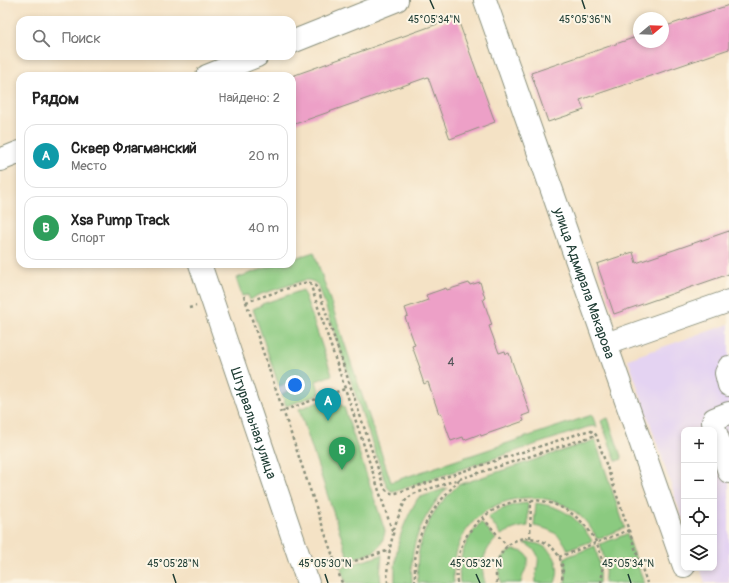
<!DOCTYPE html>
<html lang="ru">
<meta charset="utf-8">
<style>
body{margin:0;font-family:Pangolin,sans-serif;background:#f6f6f6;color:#222}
.controls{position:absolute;right:12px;bottom:12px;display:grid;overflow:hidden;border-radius:8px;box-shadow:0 2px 6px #0003}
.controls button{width:36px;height:36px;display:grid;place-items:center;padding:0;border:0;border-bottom:1px solid #e0e0e0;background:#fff;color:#222;font:20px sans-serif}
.compass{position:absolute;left:633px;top:12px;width:36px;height:36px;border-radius:50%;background:#fff;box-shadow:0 2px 6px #0003;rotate:71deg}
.you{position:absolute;left:295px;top:385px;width:14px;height:14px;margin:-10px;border:3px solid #fff;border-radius:50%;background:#1a73e8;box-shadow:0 0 0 6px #1a73e833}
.badge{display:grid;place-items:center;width:26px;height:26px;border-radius:50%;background:#0b8043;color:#fff;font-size:13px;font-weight:700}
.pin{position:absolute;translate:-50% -33px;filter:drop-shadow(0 1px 2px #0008)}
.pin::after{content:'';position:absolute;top:21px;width:14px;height:12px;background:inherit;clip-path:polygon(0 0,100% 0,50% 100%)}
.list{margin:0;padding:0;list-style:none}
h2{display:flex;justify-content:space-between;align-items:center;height:52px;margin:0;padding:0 16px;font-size:17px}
h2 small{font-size:13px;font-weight:400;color:#767676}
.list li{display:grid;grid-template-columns:26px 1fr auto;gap:12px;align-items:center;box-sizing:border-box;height:64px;margin:0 8px 8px;padding:0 8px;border:1px solid #e0e0e0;border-radius:12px}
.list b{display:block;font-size:15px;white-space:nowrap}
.list p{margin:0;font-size:13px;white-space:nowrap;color:#767676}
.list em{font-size:13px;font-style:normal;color:#767676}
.icon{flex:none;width:22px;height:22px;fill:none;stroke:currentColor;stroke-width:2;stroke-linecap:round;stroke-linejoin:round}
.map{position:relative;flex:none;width:729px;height:583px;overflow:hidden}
.search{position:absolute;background:#fff;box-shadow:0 2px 6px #0003;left:16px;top:16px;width:280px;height:44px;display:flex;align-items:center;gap:10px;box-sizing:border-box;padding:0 14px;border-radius:12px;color:#767676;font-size:15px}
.panel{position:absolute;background:#fff;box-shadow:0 2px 6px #0003;left:16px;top:72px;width:280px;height:196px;border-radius:12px}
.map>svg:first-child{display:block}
</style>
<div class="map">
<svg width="729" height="583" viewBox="0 0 729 583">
<rect width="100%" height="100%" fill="#fcf5e5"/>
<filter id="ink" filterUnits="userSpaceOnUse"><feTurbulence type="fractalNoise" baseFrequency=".025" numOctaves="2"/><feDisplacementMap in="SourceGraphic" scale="8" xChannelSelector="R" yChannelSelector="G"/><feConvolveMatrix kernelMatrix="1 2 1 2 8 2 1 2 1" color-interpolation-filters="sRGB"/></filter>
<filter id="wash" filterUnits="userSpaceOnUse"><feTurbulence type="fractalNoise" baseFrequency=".012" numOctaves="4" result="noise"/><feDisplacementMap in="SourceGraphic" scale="16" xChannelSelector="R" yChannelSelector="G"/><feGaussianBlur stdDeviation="0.9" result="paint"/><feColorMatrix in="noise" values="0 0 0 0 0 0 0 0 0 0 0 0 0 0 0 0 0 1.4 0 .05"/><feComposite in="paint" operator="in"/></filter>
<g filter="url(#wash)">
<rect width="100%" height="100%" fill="#f4e2c5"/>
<path fill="#e4d3f2" d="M729,324V583H705L700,568H714V430H684V523L628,359Z"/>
<path fill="#8bca80" stroke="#55845a" d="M314,252L391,482L592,415L597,428L594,426L588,427L396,491H391L387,487L319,287C316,282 311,280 305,280L258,295L250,300L248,295L242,296L236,278L278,264H292V259Z
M303,290L332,375L316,381L320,394L286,406L282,394L291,390L289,383L279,386L253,309L262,305V304Z
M327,399C334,400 339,403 344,407L385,531C381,555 369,553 349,560L299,409Z
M608,418L622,459L616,461L601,421Z
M595,440L625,528L597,539C569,478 476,487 457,550C454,561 452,572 454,583H418C415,557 421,533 435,511C441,502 450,493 458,485Z
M447,488C429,509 414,532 412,561C411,568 412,576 412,583H395C394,548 401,527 418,498Z
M528,503V526C518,527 510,530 501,535L488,517C501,508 513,504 528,503Z
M536,503C563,507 578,517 592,541L568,550C561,534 551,529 534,526Z
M481,522L496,539C483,552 480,565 485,583H460C457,557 465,541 481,522Z
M627,534L644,583H604C607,569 604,557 600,544Z
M524,543C548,540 564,561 555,583H536C534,565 548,555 524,543Z
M595,546C599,560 600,568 599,583H565L566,570L564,558Z
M513,550C541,552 522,570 521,583H501C498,570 499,555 513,550Z
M382,555L380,574L381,583H346L341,568Z"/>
<g id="blocks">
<path fill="#eda0c7" d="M729,5V49L580,100L584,110L548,122L531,73L639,36V42H663V27Z
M457,17L495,122L450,139L428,77L292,125V76Z
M729,231V274L614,314L597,264L633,252L636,263Z
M480,282L485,298L483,299L492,325L489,326L499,353L505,351L506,354L509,353L530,413L522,416L524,421L481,436L480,434L464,440L463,437L451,441L441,413L439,414L428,382L424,384L419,369L420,368L412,346L415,345L405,317L408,316L405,308L428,300L426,295L446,288L447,290L469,283L470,285Z"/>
</g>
</g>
<g filter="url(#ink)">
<use href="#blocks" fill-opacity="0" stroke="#8a907c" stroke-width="1"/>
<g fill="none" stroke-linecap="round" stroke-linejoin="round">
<defs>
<g id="minor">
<path id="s1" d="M485,0L684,566"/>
<path d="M292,42L397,0"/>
<path d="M207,76L257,56"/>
<path d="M0,160L20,152"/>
<path id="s2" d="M200,264L308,583"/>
<path d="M606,344L729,301"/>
<path d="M729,367L726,373L729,385"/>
<path d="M729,413L714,419L713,422L714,427L729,472"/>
</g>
</defs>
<use href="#minor" stroke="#8a907c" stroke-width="24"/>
<path stroke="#8a907c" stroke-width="2.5" stroke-dasharray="3 3" stroke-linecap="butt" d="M310,283L393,533
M244,296L342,583
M246,302L304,283C311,282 314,284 318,289L384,487C387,492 390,494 396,493L587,431C591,430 593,432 596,435L647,583
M189,308L196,306
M279,412L345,389
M483,518L507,546
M530,538L531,500
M559,557L629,530
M332,568L390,550
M388,583L387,573L390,548L395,525L405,501L413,494L596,435
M415,583C415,570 414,556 418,543C425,517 442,498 460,479
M457,583C454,549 469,521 500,507C510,502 521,499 533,500C565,501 598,528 602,562C603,569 602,576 601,583
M497,583C495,573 496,565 500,556C518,520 573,543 561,583"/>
<use href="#minor" stroke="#fff" stroke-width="22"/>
</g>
</g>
<path fill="none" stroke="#1f3d34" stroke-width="1.5" d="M430,0L434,9M582,0L585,9M173,574L176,583M325,574L328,583M476,574L480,583M628,574L631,583"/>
<g text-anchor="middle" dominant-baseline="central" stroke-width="4" stroke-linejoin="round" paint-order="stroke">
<g font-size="12" fill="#525659">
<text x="451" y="362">4</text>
</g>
<g font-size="14" fill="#1f3d34" stroke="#fcf5e5">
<text stroke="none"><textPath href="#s1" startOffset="300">улица Адмирала Макарова</textPath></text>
<text stroke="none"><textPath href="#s2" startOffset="168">Штурвальная улица</textPath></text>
</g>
</g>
<g font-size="10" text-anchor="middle" fill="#1f3d34" stroke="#fcf5e5" stroke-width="4" stroke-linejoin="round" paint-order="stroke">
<text x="434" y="23">45°05'34"N</text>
<text x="585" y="23">45°05'36"N</text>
<text x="173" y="567">45°05'28"N</text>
<text x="325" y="567">45°05'30"N</text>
<text x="476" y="567">45°05'32"N</text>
<text x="628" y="567">45°05'34"N</text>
</g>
</svg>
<div class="controls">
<button>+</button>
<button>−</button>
<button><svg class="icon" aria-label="locate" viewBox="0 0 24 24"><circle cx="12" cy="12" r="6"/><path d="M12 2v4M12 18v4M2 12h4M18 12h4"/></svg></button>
<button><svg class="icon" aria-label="layers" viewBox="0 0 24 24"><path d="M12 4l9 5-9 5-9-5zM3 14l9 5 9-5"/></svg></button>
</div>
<svg class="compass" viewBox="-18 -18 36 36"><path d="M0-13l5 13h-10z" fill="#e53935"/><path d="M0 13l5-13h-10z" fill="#767676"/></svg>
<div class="you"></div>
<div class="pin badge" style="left:328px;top:421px;background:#0f9aa8">A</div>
<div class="pin badge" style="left:342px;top:470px;background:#2e9e5b">B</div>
<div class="search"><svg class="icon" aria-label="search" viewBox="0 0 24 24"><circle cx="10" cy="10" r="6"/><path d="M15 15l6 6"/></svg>Поиск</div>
<section class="panel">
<h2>Рядом<small>Найдено: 2</small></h2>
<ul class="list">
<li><span class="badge" style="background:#0f9aa8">A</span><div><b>Сквер Флагманский</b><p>Место</p></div><em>20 m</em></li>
<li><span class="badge" style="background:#2e9e5b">B</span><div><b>Xsa Pump Track</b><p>Спорт</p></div><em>40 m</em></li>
</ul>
</section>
</div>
